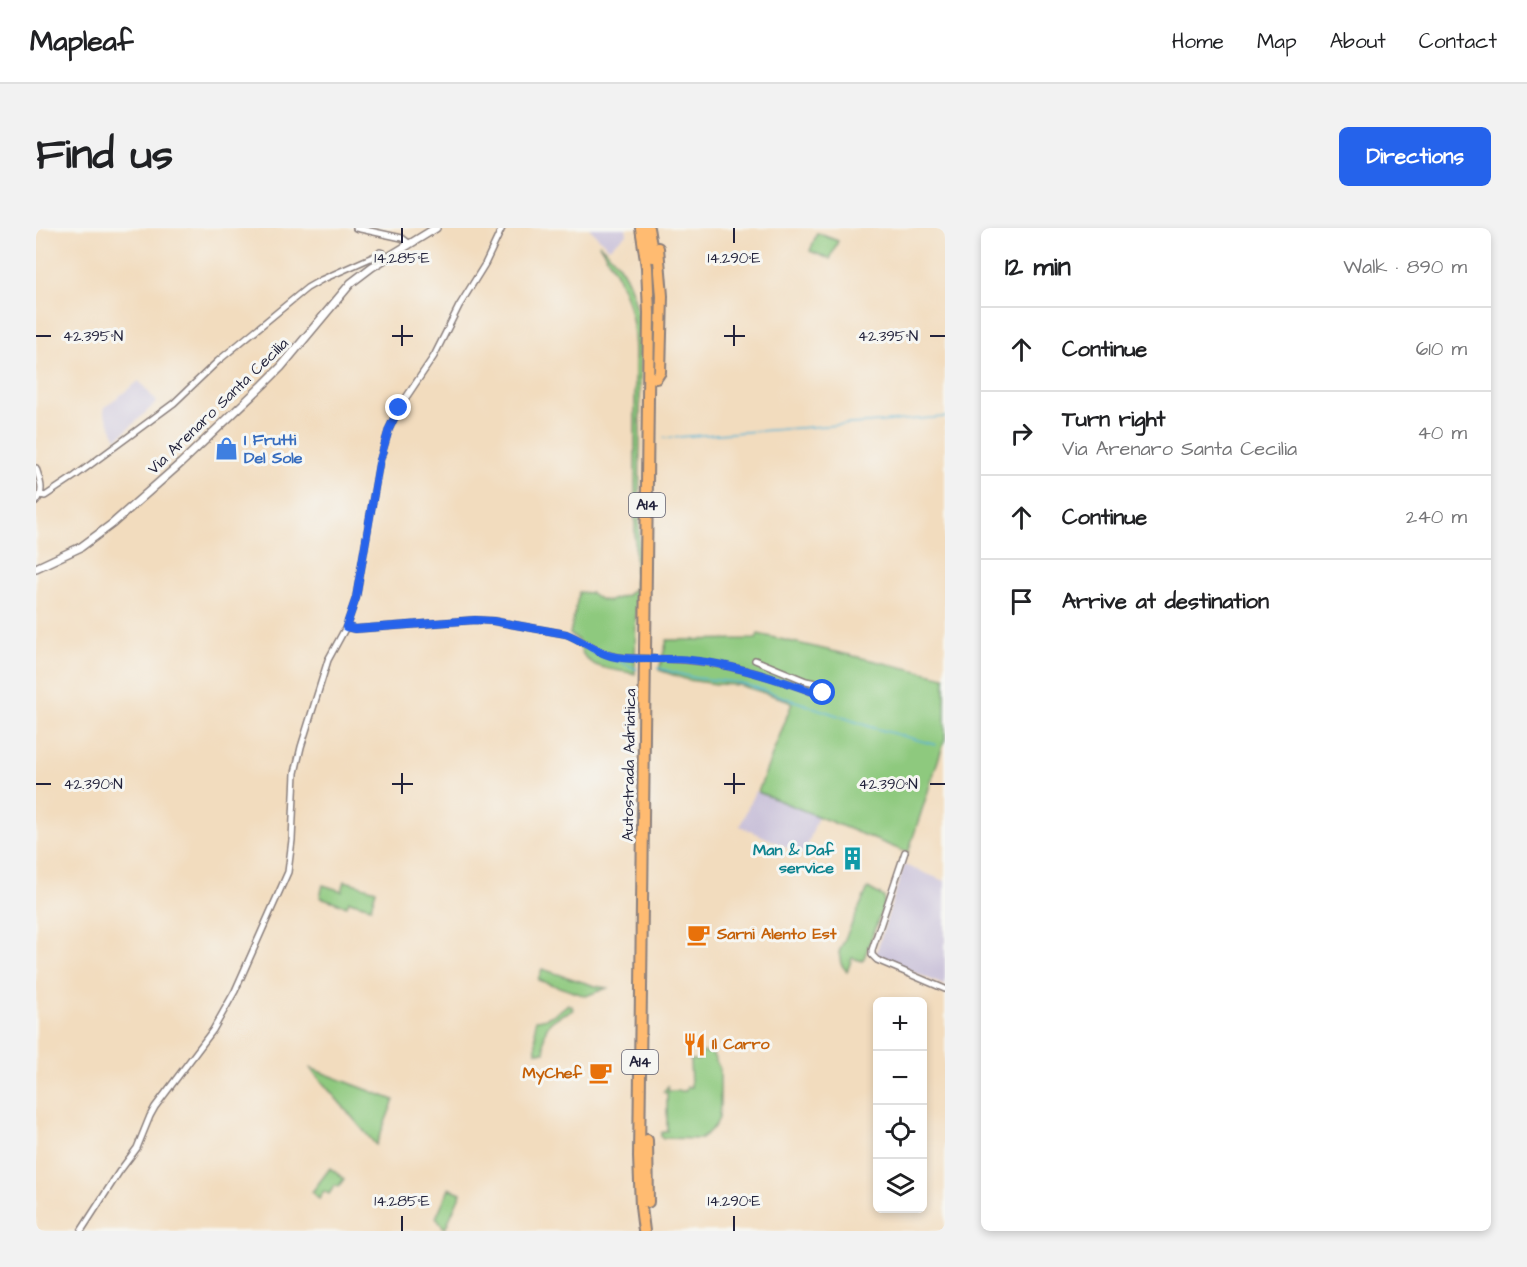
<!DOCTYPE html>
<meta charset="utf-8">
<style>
body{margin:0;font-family:"Architects Daughter",sans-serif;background:#f2f2f2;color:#202124}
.controls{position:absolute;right:18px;bottom:18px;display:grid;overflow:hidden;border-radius:9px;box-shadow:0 3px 9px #0003}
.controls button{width:54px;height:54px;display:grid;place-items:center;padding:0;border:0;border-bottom:2px solid #e0e0e0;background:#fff;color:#202124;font:30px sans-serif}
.stop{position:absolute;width:18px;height:18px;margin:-14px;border:4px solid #2563eb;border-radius:50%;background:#fff}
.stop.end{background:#2563eb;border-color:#fff;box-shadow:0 2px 6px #0008}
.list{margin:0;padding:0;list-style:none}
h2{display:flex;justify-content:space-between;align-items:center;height:78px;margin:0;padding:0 24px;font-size:26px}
h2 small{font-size:20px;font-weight:400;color:#757577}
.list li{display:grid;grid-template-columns:39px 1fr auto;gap:18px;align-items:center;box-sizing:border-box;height:84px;padding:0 24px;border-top:2px solid #e0e0e0}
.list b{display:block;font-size:22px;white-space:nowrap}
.list p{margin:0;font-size:20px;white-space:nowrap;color:#757577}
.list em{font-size:20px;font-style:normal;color:#757577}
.icon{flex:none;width:33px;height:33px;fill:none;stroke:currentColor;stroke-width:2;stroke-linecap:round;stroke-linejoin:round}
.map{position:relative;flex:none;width:909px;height:1003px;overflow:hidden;border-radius:9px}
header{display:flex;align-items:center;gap:36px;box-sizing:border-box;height:84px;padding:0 30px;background:#fff;border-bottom:2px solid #e0e0e0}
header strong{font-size:28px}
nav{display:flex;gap:33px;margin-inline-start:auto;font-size:21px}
.intro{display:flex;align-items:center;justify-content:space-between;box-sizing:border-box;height:144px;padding:0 36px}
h1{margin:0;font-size:42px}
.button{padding:15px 27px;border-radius:9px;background:#2563eb;color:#fff;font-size:21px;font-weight:700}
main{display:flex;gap:36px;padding:0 36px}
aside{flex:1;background:#fff;border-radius:9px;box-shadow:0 3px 9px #0003}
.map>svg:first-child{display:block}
</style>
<header>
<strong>Mapleaf</strong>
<nav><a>Home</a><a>Map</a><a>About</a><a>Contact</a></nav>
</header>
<div class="intro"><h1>Find us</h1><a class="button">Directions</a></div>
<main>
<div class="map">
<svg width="909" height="1003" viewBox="0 0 909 1003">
<rect width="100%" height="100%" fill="#f6f6f2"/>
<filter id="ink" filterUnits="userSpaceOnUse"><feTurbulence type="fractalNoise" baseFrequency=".0167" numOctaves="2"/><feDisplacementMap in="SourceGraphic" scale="12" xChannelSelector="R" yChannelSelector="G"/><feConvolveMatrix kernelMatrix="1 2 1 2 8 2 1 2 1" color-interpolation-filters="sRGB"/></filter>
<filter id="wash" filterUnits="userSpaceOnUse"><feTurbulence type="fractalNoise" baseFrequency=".008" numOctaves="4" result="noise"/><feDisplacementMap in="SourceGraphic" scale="24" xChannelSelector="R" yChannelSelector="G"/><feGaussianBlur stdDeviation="1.35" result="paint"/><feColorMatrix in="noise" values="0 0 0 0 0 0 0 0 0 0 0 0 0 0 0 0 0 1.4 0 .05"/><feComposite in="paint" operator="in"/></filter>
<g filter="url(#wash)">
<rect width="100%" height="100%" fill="#f2dcbe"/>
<path fill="#c8bfd8" d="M553,0H590L591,6L573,20Z
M103,153L121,174L81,211L68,184L69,179Z
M719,563L782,588L768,627L704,598Z
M868,637L909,653V758L841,728L840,725Z"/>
<path fill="#8ec97e" stroke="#58765c" stroke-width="1.5" d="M781,5L802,13L794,31L774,23Z
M563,16C583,33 592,48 599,73C607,104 604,137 604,168C604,232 603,296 603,360L600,371L599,446C584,442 559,442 549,429C541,420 548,414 534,406L543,364L555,365L565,372L573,373L591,367L599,360V121C598,110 598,98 595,87C590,61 577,38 563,16Z
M722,406L909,449V511L872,625L722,564L756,475L748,471L703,457L681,456L652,452L623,442L631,412L720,411Z
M309,653L340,662L335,679L313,673L311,678L284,669L287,657L306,663Z
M832,660L848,669V676L827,733L816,730L811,744L805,736L803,724Z
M506,741L559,758L571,760L550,768L502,752Z
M532,776L533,778H536L537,782C514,792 505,796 509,824H500L499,792C512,792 523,784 532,776Z
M664,824L676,825L684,841V876L683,890L679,898L665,911L627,910L625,909V905L631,903V865L627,864L632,858V863H650L651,859H655L654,832H663Z
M274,840L358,872L340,917Z
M294,940L308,951L302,959L299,957L293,966L288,963L283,971L276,964Z
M413,960L425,965L409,1001L400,990Z"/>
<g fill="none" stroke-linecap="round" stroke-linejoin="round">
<path stroke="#57b3d5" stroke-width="1.5" d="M628,210L909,189
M553,423C562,427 572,430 582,433C589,435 594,439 601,441
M622,440L659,450L699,454L721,460L838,500L900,517"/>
</g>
</g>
<g filter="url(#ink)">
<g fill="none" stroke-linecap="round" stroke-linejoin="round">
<defs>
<path id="minor" d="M320,0L366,10L374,16
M0,240C4,253 9,263 0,274
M5,267L9,268L39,248L138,175L182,133L271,60L285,52L339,28L344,24L347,25L350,31
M310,399L319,401L439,392L457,393L530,406C554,415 565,430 594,430
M631,431C682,432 732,447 780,465H787L788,463V460L785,456L770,453L719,432
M869,624L836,722V727L841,732L909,761
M45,1003L83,944L101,920L114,888L119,879L177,802L199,763L252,644L256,612L259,545L265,519L292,432L310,399L320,370L343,236L353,201L363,180L398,128L423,78L449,36L466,0"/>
<path id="tertiary" d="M0,340L45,319L76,296L145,235L227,157L245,139L315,55L336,39L400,0"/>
<path id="motorway" d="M605,0L611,39L613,85L603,929L605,979L608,1003
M612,0L617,29
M620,150L624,144L626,68L622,20
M611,912L612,974"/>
</defs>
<use href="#minor" stroke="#8a7f7c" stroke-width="8"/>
<use href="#tertiary" stroke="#8a7f7c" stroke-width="10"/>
<use href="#motorway" stroke="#8a7f7c" stroke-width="14"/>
<use href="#minor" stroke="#fff" stroke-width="5"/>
<use href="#tertiary" stroke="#fff" stroke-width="7"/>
<use href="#motorway" stroke="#ffbb71" stroke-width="10"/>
<defs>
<path id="minor-bridge" d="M594,430L631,431"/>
</defs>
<use href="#minor-bridge" stroke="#8a7f7c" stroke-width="8" stroke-linecap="butt"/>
<use href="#minor-bridge" stroke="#fff" stroke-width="5"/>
</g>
</g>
<g fill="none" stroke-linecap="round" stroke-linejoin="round" filter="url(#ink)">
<path stroke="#2563eb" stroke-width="8" d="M363,180L353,201L343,236L320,370L310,399L319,401L439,392L457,393L530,406C546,412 559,424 575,428C601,434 628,429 654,432C695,436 742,451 780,465H787"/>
</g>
<path fill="none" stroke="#22223b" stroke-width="2" d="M366,0V15M698,0V15M366,97V118M698,97V118M0,108H15M356,108H377M688,108H709M894,108H909M366,545V566M698,545V566M0,556H15M356,556H377M688,556H709M894,556H909M366,988V1003M698,988V1003"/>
<defs>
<symbol id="shop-bare" viewBox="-9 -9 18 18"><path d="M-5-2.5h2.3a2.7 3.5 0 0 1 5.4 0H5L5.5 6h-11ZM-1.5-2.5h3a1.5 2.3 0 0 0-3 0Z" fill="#3f7fe0" stroke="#f6f6f2" stroke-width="2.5" paint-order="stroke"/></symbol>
<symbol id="building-bare" viewBox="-9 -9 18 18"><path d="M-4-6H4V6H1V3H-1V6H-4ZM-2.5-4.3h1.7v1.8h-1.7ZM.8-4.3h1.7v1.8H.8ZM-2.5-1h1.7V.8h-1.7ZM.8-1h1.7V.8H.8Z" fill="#0f9aa8" stroke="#f6f6f2" stroke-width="2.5" paint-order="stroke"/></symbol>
<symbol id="cafe-bare" viewBox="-9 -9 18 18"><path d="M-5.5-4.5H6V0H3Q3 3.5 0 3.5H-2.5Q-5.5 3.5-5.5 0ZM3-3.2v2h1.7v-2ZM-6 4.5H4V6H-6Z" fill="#e8710a" stroke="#f6f6f2" stroke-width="2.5" paint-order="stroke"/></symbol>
<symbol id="restaurant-bare" viewBox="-9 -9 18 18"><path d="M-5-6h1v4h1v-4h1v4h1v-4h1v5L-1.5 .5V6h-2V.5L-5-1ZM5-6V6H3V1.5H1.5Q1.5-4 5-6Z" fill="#e8710a" stroke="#f6f6f2" stroke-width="2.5" paint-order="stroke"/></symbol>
</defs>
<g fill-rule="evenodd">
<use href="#shop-bare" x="174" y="204" width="33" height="33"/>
<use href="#building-bare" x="800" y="614" width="33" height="33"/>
<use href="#cafe-bare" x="646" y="690" width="33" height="33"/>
<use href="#restaurant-bare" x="642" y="800" width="33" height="33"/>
<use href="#cafe-bare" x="548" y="828" width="33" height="33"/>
</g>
<g text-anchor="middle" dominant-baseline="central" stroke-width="6" stroke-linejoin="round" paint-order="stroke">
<g fill="#f6f6f2" stroke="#626272" stroke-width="1.5">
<rect x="593" y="265" width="36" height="24" rx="4.5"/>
<rect x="586" y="822" width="36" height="24" rx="4.5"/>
</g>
<g font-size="15" font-weight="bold" fill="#22223b">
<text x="611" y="277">A14</text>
<text x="604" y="834">A14</text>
</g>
<g font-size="16" fill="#22223b" stroke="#f6f6f2">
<text transform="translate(182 178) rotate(-44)">Via Arenaro Santa Cecilia</text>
<text transform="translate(593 537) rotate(-89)">Autostrada Adriatica</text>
</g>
<g font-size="16" font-weight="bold" fill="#366cbe" stroke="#f6f6f2" text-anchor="start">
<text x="208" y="212">I Frutti<tspan x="208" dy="18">Del Sole</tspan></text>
</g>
<g font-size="16" font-weight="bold" fill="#0d838f" stroke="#f6f6f2" text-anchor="end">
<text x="798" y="622">Man &amp; Daf<tspan x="798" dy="18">service</tspan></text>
</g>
<g font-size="16" font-weight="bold" fill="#c56008" stroke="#f6f6f2" text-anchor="start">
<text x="681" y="706">Sarni Alento Est</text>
<text x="676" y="816">Il Carro</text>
<text x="546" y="845" text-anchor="end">MyChef</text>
</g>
</g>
<g font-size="15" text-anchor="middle" fill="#22223b" stroke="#f6f6f2" stroke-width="6" stroke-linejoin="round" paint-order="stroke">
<text x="366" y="35">14.285°E</text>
<text x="698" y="35">14.290°E</text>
<text x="57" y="113">42.395°N</text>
<text x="852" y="113">42.395°N</text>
<text x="57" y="561">42.390°N</text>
<text x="852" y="561">42.390°N</text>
<text x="366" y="978">14.285°E</text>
<text x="698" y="978">14.290°E</text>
</g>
</svg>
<div class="controls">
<button>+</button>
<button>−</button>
<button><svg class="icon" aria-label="locate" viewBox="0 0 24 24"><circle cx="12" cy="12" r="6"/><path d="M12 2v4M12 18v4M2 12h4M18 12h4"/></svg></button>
<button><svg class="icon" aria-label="layers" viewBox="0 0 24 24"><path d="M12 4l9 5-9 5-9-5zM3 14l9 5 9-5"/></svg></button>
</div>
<div class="stop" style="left:787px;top:465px"></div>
<div class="stop end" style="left:363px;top:180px"></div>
</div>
<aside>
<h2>12 min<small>Walk · 890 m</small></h2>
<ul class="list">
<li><svg class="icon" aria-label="ahead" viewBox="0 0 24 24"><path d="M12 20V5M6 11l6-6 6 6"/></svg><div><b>Continue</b></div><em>610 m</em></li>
<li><svg class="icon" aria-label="right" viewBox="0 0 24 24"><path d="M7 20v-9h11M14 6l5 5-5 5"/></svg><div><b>Turn right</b><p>Via Arenaro Santa Cecilia</p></div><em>40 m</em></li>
<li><svg class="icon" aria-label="ahead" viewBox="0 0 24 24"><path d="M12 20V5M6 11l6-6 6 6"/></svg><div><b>Continue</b></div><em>240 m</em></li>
<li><svg class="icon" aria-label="arrive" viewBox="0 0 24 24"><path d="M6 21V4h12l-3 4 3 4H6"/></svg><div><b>Arrive at destination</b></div></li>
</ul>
</aside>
</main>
